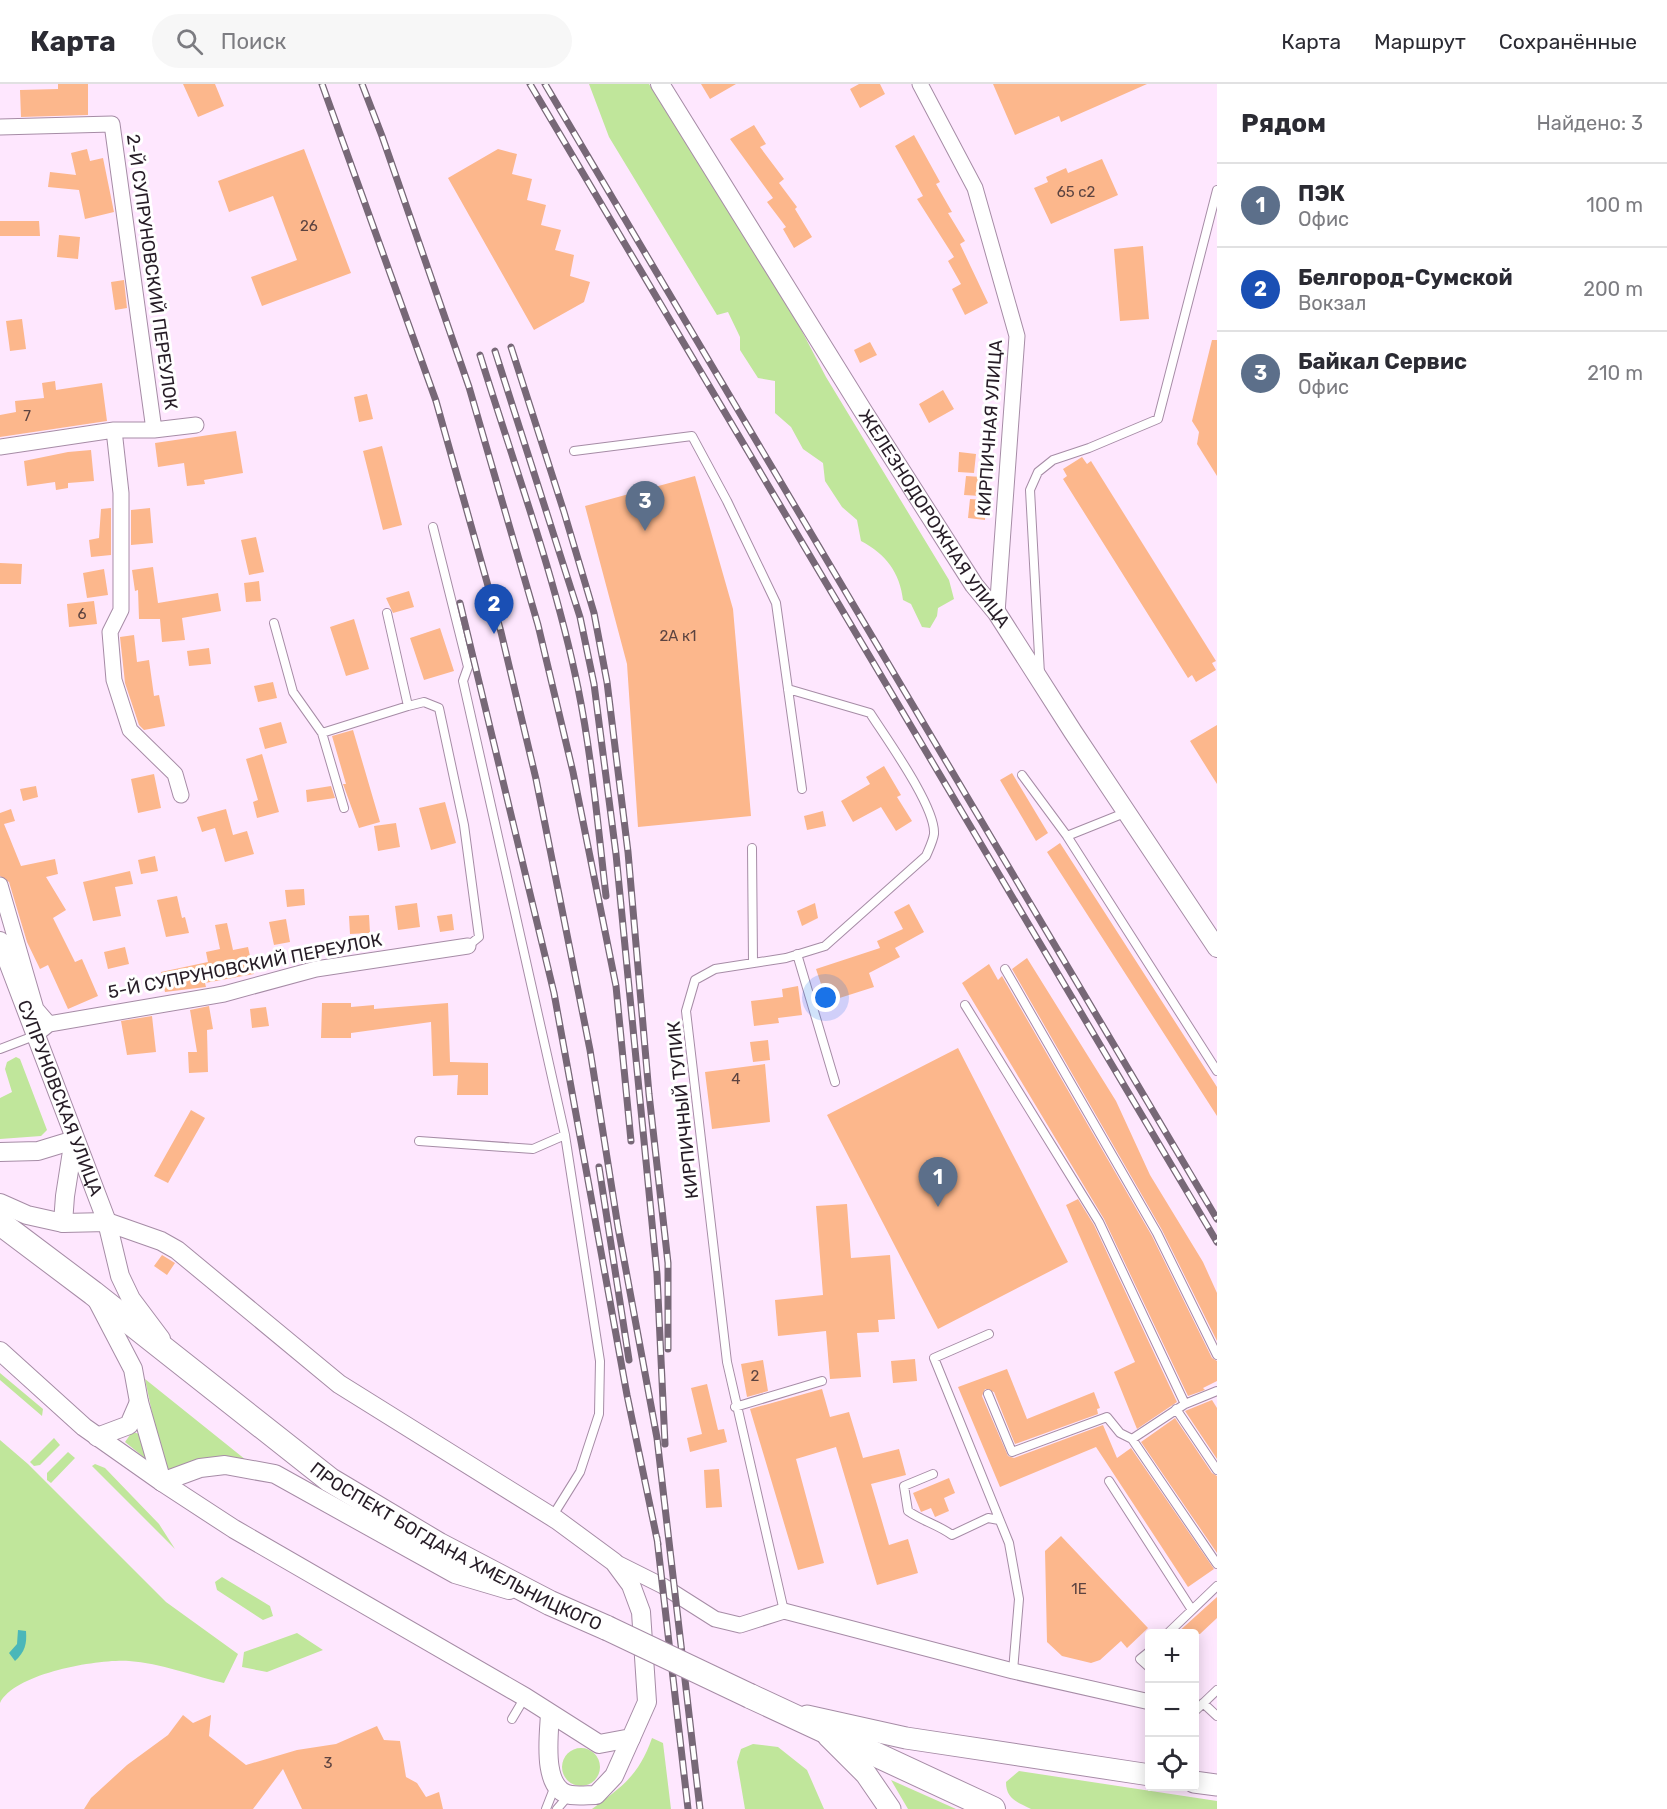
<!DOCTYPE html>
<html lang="ru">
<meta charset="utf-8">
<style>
body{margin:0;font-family:Rubik,sans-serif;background:#f7f7f7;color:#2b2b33}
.controls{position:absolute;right:18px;bottom:18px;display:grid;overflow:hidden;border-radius:6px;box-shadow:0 3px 15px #0003}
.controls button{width:54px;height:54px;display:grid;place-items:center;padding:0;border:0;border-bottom:2px solid #e1e1e2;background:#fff;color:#2b2b33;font:30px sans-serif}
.you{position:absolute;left:826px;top:914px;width:21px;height:21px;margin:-15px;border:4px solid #fff;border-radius:50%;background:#1a73e8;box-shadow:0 0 0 9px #1a73e833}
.badge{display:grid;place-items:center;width:39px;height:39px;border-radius:50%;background:#ea580c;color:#fff;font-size:20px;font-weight:700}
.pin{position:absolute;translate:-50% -50px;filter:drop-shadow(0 2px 3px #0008)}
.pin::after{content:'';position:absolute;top:32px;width:21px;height:18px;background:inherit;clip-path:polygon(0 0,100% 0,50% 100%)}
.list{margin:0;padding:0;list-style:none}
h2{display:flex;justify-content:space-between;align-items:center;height:78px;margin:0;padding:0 24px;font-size:26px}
h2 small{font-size:20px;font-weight:400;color:#7c7c81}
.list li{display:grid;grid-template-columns:39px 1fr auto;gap:18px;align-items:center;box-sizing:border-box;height:84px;padding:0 24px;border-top:2px solid #e1e1e2}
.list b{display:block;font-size:22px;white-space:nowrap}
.list p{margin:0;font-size:20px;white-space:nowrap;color:#7c7c81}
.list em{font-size:20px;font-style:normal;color:#7c7c81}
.icon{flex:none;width:33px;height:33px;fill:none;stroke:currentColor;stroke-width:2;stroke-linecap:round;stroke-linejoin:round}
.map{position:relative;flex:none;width:1217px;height:1725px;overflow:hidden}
header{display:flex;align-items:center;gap:36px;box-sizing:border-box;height:84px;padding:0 30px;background:#fff;border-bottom:2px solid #e1e1e2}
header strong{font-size:28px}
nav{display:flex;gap:33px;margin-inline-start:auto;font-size:21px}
.search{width:420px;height:54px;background:#f7f7f7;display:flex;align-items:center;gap:15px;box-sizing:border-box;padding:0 21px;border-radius:33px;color:#7c7c81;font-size:22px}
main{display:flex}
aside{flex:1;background:#fff}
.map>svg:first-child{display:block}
</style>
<header>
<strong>Карта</strong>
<div class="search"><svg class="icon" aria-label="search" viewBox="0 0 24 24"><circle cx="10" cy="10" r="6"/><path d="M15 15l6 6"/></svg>Поиск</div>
<nav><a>Карта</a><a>Маршрут</a><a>Сохранённые</a></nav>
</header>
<main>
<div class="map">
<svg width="1217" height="1725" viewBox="0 0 1217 1725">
<rect width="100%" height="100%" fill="#fee7fe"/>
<path fill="#c0e69b" d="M589,0H649L784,213L826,293L949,496L954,515L938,524L937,532L930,544L922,543L911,520L903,516C900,489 886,470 861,457L857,436L842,423L825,397L823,379L803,365L791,343L775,329V297L758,294L740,266V253L728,228L717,231L609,53Z
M16,973L20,975L47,1046L41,1052L0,1055V1014L12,1008L5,985L7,978Z
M0,1289L43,1325L42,1332L0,1296Z
M145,1295L246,1376H195L165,1391Z
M132,1348L140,1350L156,1383L125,1358Z
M54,1354L60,1361L40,1381L34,1382L30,1378Z
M0,1356L28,1380L166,1518L238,1570L224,1599C194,1592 160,1579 129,1577C98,1575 15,1589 0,1619Z
M68,1368L75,1374L51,1399L47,1396V1389Z
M95,1380L105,1384L159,1440L175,1465L92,1382Z
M222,1493L270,1522L273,1532L263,1536L217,1506L215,1498Z
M297,1549L323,1566L267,1588L242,1583L244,1568Z
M652,1654L663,1659L671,1725H592C623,1702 639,1691 652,1654Z
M753,1660L778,1663L807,1686L824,1725H745L737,1678L741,1665Z
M562 1683a19 19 0 1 1 38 0a19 19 0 1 1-38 0Z
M1019,1687L1217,1717V1725H1031C1017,1718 1006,1715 1006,1698Z
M891,1696L956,1725H908Z"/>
<path fill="#4ab7b9" d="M18,1546L26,1547C27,1560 25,1568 15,1577L9,1569L17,1560Z"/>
<path fill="#fcb78c" d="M58,0H88V31L21,33L20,6L58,5Z
M183,0H215L224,22L198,33Z
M701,0H736L710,15Z
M859,0H880L885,10L860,24L850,5Z
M993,0H1147L1061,38L1059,32L1015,51Z
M754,41L766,60L760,63L784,95L779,99L797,123L795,125L812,153L794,164L783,145L786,143L767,118L773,114L730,55Z
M914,51L940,98L936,100L952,128L948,129L965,157L960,160L988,219L965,231L952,205L961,200L948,177L954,173L917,115L923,112L895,62Z
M87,65L90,77L103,74L114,128L85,135L79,106L48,103L50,88L76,91L71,69Z
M304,65L351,189L262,222L251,193L297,176L273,112L229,128L218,97Z
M498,65L517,70L512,90L532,95L527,116L546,121L541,141L561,146L555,166L574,171L570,192L590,198L584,218L534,246L448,94Z
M1102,75L1118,111L1051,140L1034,104L1048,98L1046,93L1066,84L1068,89Z
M0,137H39L40,152H0Z
M59,151L80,153L78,175L57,173Z
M1143,162L1149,235L1120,237L1114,165Z
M124,196L127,224L115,226L111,198Z
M22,235L26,265L10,267L6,237Z
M1212,256H1217V392L1197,360L1199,348L1192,337Z
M870,258L877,271L860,279L854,266Z
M55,297L56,306L102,299L107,337L0,353V331L16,328L15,317L44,314L42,299Z
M943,306L954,325L929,339L919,320Z
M367,310L373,335L359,338L354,313Z
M236,347L243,389L204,396L205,400L187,402L184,379L158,383L155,359Z
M382,362L402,441L383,446L363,367Z
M91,366L94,397L68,399V404L56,406L55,398L27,402L24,377L68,368Z
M959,368L976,370L974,389L958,388Z
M1082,373L1087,380L1091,377L1216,577L1212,579L1216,586L1196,598L1192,591L1188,594L1063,395L1067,392L1063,385Z
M695,392L733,525L751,732L638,743L627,580L585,422Z
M966,392L982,393L981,412L964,411Z
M970,415L986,416L985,436L968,434Z
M111,424V471L91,473L89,456L99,454L101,425Z
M150,424L153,459L131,461V426Z
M256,453L264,488L249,491L241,456Z
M0,479L22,480L21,500H0Z
M153,483L158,519L218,509L221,527L182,534L185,556L162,558L160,535H139L138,506L135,507L132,486Z
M104,485L108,511L87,514L83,489Z
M259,497L261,517L246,518L244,499Z
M409,507L414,523L393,529L386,514Z
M94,517L97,540L69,543L67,520Z
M354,535L369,585L346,592L330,543Z
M440,544L454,587L424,596L410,554Z
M134,551L137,578L149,576L154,612L159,611L165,642L144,646L139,641L125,599L120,553Z
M209,564L211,580L189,582L187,567Z
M273,598L277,614L258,618L254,602Z
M281,638L287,659L265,665L259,644Z
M1217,641V700L1190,657Z
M353,646L380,738L359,744L343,700H346L332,652Z
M262,670L279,728L257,734L253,718L258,716L246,675Z
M884,682L901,711L897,713L912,737L896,747L881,723L853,738L841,717L870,700L866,693Z
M1012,689L1048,749L1036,757L1000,696Z
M154,690L161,724L138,729L131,695Z
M36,702L38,713L23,717L20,705Z
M331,702L335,714L307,718L306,706Z
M445,718L456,759L431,766L419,724Z
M11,725L15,737L4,740L21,782L55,775L58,790L46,793L66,826L53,834L75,878L82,875L98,912L68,925L48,881L40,885L27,858L9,798L0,792V729Z
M226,725L233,751L247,747L254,770L225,778L215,744L202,748L197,733Z
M823,727L826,742L807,746L804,732Z
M396,739L400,763L378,767L374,742Z
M1060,759L1217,1003V1032L1047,768Z
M155,772L158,787L141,790L138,776Z
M130,787L133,800L115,803L121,832L93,837L83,798Z
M304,805L305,821L287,823L285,806Z
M177,812L182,834L185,833L189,849L166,853L157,816Z
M417,819L420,843L398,846L395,822Z
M815,819L818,834L802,842L797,827Z
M909,820L924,848L895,864L900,873L869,889L874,903L827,918L816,885L880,864L877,857L903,845L894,828Z
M452,830L454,846L440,848L437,832Z
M369,831L370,849L350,850L349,832Z
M286,835L290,858L274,861L269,838Z
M227,839L233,866L248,863L254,890L205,899L206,903L165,908L161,888L208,878L206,868L220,865L215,841Z
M125,863L129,880L108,885L104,868Z
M1027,874L1116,1017L1150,1091L1203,1178L1217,1209V1257L1162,1146L1012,885Z
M989,880L998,896L1002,892L1152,1152L1212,1274L1217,1277V1297L1203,1304L1205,1306L1188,1312L1104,1135L962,899Z
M798,902L802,931L778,934L779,939L754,942L751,917L783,913L782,905Z
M322,919H351V923L374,921V925L448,919L450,978L488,979V1011H457L458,991L433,992L431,938L351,949V954H321Z
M209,922L213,945L207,946L208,988L189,989L188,968H197L190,926Z
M266,923L269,942L252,944L250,925Z
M152,932L156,968L127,971L121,937Z
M768,956L770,976L753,978L750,958Z
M958,964L1068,1178L938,1245L827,1031Z
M765,980L770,1038L712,1045L705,988Z
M191,1026L205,1034L168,1099L154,1092Z
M1078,1115L1094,1141L1177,1318L1137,1345L1114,1288L1135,1278L1066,1121Z
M847,1120L851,1174L890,1171L895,1235L878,1236L879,1248L857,1249L861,1293L830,1295L826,1247L778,1252L775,1216L823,1211L816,1122Z
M162,1171L175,1179L167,1191L154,1182Z
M915,1275L917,1297L893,1299L891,1277Z
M763,1276L768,1307L747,1313L741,1280Z
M1007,1285L1027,1335L1094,1308L1100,1324L1097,1325L1098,1330L1015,1360L994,1308L985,1305L982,1312L1008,1372L1014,1374L1103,1341L1117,1374L1131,1364L1214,1485L1188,1503L1096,1363L1000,1403L958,1303Z
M707,1300L718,1346L724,1345L727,1358L690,1368L687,1354L702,1350L691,1304Z
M822,1305L830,1333L849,1328L863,1374L899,1365L906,1391L871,1400L889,1461L908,1455L918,1489L877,1501L836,1363L796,1375L824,1479L798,1486L750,1325Z
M1212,1316L1217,1324V1375L1185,1327Z
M1175,1334L1212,1389L1217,1392V1469L1141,1358Z
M719,1385L722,1423L706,1424L704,1386Z
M949,1394L955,1409L944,1414L949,1427L935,1433L931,1424L921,1428L913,1409Z
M1061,1452L1148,1544L1127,1564L1121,1557L1100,1576L1091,1579L1062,1572L1047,1558L1045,1467Z
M1217,1513V1534L1200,1550H1176Z
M183,1631L193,1639L211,1631L209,1652L246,1681L297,1666L336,1660L377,1642L384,1656L400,1657L406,1693L417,1699L426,1713L439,1708L443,1725H302L283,1685L253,1725H84L91,1714L127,1681L168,1651Z"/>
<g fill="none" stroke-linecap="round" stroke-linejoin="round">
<defs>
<path id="service" d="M574,367L692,352L727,417L776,519L802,705
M433,443L468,583L463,597L565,1051L600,1277L599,1330L580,1388L552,1433
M387,529L408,622L424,618L439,624L464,741L479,853L468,862
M274,539L293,608L322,649L344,724
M1040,590L1030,406L1038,388L1053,376L1089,364L1158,335L1217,106
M322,649L408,622
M1022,691L1067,752
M1127,728L1067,752L1217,987
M752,764L753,879
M797,870L835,998
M1005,885L1157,1149L1217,1271
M965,921L1099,1138L1185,1320
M0,965L34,952
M419,1057L533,1065L565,1051
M989,1250L934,1274L1009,1459L1019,1515L1013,1587
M988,1310L1012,1368L1107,1333L1120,1349L1132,1355L1185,1320L1217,1307
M735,1323L822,1297
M1176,1325L1217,1386
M1132,1355L1217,1480
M933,1390L904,1402L908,1427C922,1437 937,1440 952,1451L988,1434L999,1436
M1109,1397L1192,1526
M784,1527L727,1278L686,927L695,896L715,885L786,874L825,862L926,772C929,765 933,757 934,750C936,723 886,654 870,629L788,605
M1167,1550L1217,1502
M1150,1567L1140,1575L1150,1584
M1203,1619L1217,1632
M1194,1628L1217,1606
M512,1635L525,1613
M546,1725L555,1702
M557,1725L569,1711"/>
<path id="minor" d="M920,0L975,104L1017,252L997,529
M0,43L112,40L154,346
M114,346L121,409V526L110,548L114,596L130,646L175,690L181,711
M0,363L114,346H154L196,341
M0,801L36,925L49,940
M34,952L49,940L224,910L316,885L468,862
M615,1478L663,1502L715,1535L740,1541L784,1527L1013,1587L1150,1618"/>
<g id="tertiary">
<path id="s1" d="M660,0L863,327L974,501L997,529L1073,648L1217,864"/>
<path id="s2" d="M0,857L107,1138L120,1192L131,1215L161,1255"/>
<path d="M0,1068L38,1067L74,1056"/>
<path d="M0,1119L27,1131L63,1139L107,1138L161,1157L177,1166L339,1300L557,1436L614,1478L631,1501L641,1528L647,1618L631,1654L599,1660L525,1613L234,1445L162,1398L84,1343L0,1267"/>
<path d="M63,1139L65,1112L73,1061"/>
<path d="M97,1216L133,1285L139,1318L162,1398"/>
<path d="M97,1353L129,1341L139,1318"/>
<path d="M162,1398L200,1384L225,1381L275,1390L455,1490L509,1506"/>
<path d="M550,1630C549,1651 541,1707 571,1711C579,1712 588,1711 596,1711L614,1692L631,1654"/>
</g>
<path id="secondary" d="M807,1632L906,1654L1150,1691
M828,1652L866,1690L890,1725
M1194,1698L1217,1701"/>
<g id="primary">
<path id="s3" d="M0,1139L93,1209L330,1396L439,1461L550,1519L607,1544"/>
<path d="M750,1612L993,1725"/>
</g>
</defs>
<use href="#service" stroke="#a68ca6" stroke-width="10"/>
<use href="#minor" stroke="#a68ca6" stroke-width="17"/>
<use href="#tertiary" stroke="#a68ca6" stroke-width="20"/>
<use href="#secondary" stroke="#a68ca6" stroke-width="23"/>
<use href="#primary" stroke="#a68ca6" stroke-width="26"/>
<use href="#service" stroke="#fff" stroke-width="8"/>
<use href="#minor" stroke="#fff" stroke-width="15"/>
<use href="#tertiary" stroke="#fff" stroke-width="18"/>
<use href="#secondary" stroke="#fff" stroke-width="21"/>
<use href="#primary" stroke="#fff" stroke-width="24"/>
<defs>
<path id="rail" d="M322,0L436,317L501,548L536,695L590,966L618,1143L657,1354L700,1725
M362,0L382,52L469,303L538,541L573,688L616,902L631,1057
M530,0L1217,1158
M545,0L1217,1135
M511,263L564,428L594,529L607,598L628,768L649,1010L668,1179V1265
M495,267L580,533L594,600L616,770L657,1190L665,1360
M480,271C514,381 555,491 578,604C592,673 598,743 606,812
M460,519L554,909L627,1311L658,1460
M599,1083L629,1276
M657,1454L688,1725"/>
</defs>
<use href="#rail" stroke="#776877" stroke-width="7"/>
<use href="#rail" stroke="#fff" stroke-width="4.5" stroke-dasharray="14" stroke-linecap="butt"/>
<defs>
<path id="primary-bridge" d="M607,1544L750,1612"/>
</defs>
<use href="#primary-bridge" stroke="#a68ca6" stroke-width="26" stroke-linecap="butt"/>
<use href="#primary-bridge" stroke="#fff" stroke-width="24"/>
</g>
<g text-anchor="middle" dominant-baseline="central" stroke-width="6" stroke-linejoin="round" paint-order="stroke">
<g font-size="15" fill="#5c4340">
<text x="1076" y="108">65 с2</text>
<text x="309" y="142">26</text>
<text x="27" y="332">7</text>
<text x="82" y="530">6</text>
<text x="678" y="552">2А к1</text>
<text x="736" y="995">4</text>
<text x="755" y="1292">2</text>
<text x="1079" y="1505">1Е</text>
<text x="328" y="1679">3</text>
</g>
<g font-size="18" fill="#261c26" stroke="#fff">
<text transform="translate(152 188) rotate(82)">2-Й СУПРУНОВСКИЙ ПЕРЕУЛОК</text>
<text transform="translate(990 344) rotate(-86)">КИРПИЧНАЯ УЛИЦА</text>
<text stroke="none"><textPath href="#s1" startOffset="514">ЖЕЛЕЗНОДОРОЖНАЯ УЛИЦА</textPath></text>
<text transform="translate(245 882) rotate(-11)">5-Й СУПРУНОВСКИЙ ПЕРЕУЛОК</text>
<text stroke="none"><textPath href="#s2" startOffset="168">СУПРУНОВСКАЯ УЛИЦА</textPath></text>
<text transform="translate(683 1026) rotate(-96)">КИРПИЧНЫЙ ТУПИК</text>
<text stroke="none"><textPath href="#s3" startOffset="561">ПРОСПЕКТ БОГДАНА ХМЕЛЬНИЦКОГО</textPath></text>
</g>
</g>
</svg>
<div class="controls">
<button>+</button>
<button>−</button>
<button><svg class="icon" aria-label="locate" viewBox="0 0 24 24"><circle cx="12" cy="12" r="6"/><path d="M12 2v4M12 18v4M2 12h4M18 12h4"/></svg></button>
</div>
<div class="you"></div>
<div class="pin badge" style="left:938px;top:1123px;background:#5c6f8a">1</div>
<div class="pin badge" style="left:494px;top:550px;background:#1a4fb4">2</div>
<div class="pin badge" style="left:645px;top:447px;background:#5c6f8a">3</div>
</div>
<aside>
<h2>Рядом<small>Найдено: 3</small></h2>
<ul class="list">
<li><span class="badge" style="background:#5c6f8a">1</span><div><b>ПЭК</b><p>Офис</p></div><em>100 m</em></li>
<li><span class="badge" style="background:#1a4fb4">2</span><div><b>Белгород-Сумской</b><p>Вокзал</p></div><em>200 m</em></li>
<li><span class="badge" style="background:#5c6f8a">3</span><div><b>Байкал Сервис</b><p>Офис</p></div><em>210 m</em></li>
</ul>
</aside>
</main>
